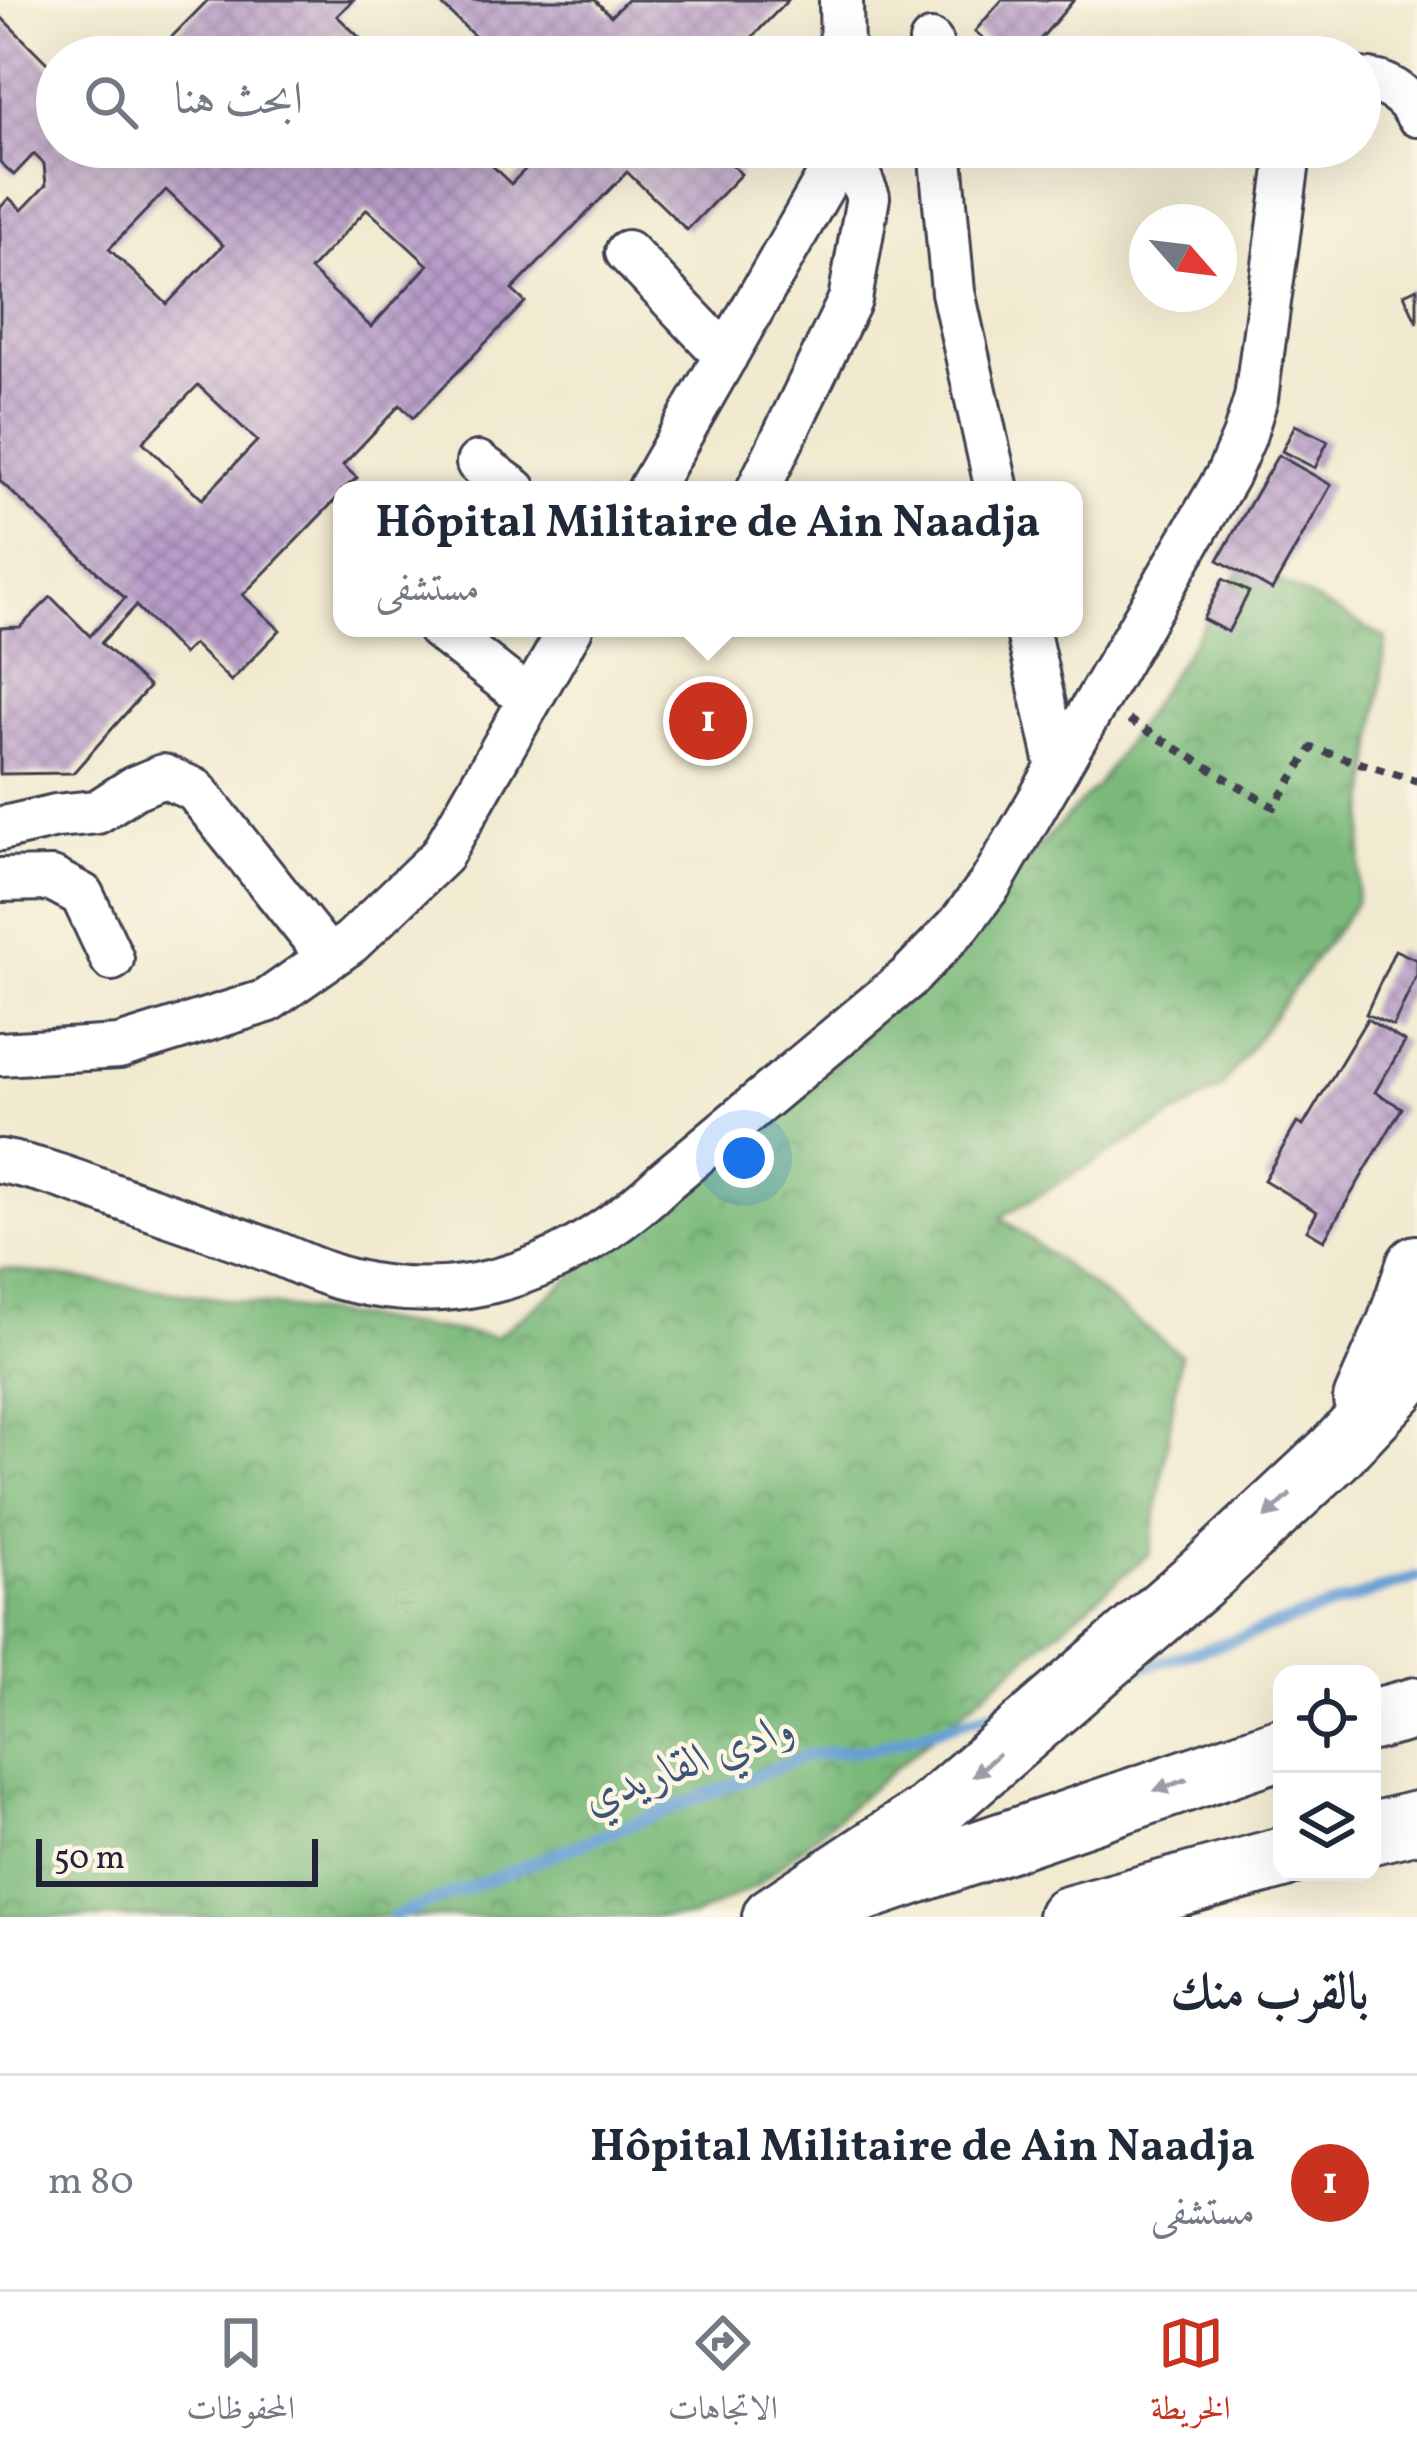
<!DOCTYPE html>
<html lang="ar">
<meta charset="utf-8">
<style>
body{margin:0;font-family:Vollkorn,Amiri,serif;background:#f6f6f7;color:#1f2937;direction:rtl}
.controls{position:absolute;right:36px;bottom:36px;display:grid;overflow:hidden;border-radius:24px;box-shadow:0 12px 48px #0002}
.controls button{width:108px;height:108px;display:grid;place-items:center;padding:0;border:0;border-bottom:3px solid #e0e1e3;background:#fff;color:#1f2937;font:60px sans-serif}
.compass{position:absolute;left:1129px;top:204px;width:108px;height:108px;border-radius:50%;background:#fff;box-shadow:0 12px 48px #0002;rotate:118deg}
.scale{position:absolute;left:36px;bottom:30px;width:282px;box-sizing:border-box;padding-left:12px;border:6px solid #22223b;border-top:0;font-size:33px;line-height:42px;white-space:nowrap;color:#22223b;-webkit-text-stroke:9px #fcf5e5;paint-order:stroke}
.you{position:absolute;left:744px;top:1158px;width:42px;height:42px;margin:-30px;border:9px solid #fff;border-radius:50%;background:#1a73e8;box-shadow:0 0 0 18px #1a73e833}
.badge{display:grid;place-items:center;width:78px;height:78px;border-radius:50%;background:#c8321e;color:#fff;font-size:39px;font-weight:700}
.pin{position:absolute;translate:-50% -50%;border:6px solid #fff;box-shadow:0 3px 12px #0006}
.popup{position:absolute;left:333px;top:481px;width:750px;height:156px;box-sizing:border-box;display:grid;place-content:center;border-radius:24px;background:#fff;filter:drop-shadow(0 3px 9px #0005);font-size:39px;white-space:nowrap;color:#747a83}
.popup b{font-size:45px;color:#1f2937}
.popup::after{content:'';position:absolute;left:50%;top:100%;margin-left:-24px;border:24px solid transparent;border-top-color:#fff}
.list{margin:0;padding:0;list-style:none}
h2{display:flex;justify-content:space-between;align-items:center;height:156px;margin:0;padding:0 48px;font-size:51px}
h2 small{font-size:39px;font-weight:400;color:#747a83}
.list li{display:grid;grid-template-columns:78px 1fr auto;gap:36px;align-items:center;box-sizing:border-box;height:216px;padding:0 48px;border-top:3px solid #e0e1e3}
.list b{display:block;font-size:45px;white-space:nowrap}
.list p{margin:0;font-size:39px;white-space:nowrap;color:#747a83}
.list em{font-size:39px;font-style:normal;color:#747a83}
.icon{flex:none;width:66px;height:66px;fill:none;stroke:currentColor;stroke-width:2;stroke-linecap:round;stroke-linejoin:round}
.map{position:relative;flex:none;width:1417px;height:1917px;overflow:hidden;direction:ltr}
.search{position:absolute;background:#fff;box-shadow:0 12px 48px #0002;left:36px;right:36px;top:36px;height:132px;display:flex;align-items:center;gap:30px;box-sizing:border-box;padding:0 42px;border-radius:66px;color:#747a83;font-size:45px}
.sheet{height:372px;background:#fff}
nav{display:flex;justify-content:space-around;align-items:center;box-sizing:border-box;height:168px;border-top:3px solid #e0e1e3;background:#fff;font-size:33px;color:#747a83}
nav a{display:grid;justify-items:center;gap:6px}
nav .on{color:#c8321e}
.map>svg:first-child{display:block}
</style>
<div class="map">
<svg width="1417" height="1917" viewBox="0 0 1417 1917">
<defs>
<pattern id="forest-crowns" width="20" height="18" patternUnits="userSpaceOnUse" patternTransform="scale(3)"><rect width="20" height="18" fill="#7ab97a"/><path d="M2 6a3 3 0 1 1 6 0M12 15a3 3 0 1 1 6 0" fill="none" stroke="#649665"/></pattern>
<pattern id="building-cross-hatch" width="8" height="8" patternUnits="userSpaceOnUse" patternTransform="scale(3)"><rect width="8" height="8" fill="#b89dc9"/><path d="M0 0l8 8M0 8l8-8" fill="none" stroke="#9580a4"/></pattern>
</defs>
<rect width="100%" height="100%" fill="#fcf5e5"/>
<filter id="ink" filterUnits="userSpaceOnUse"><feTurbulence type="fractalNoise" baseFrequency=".00833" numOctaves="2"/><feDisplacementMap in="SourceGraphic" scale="24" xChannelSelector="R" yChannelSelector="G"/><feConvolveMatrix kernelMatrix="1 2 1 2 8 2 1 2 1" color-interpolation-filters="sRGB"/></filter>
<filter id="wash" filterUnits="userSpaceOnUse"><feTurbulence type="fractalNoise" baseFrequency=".004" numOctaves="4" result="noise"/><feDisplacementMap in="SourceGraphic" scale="48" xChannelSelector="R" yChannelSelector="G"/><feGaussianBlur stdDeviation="2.7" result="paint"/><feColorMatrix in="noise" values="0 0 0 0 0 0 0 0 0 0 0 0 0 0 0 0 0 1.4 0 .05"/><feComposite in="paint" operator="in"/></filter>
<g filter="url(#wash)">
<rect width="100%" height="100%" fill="#f1ead0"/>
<path fill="url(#forest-crowns)" stroke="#4e6e5a" stroke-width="3" d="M1245,563L1386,638L1356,903L1221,1088L1001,1217L1181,1355L1150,1553L756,1886L692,1917H0V1268L496,1337L813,1087L1099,783Z"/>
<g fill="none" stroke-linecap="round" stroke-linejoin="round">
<path stroke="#669fd5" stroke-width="12" d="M1133,1670L1221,1644L1417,1577
M393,1917L808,1755L871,1749L1018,1705"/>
</g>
<g id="blocks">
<path fill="url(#building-cross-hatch)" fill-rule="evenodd" d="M208,0H353L337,16L380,57H152Z
M437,0H595L611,16L627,0H788L733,57H496Z
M1002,0H1074L1025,57H1004L975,31Z
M0,16L57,73V147H473L511,184L547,147H713L741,174L687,230L627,172L512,290L525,302L413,418L400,405L343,465L357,478L342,490V493L243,595L280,630L231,681L193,644L183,654L136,606L101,643L149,687L73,773L0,774V628L20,627L51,597L90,636L125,598L0,481V208L9,198L22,210L46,185L44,164L34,154L14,175L0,162ZM166,190L223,245L167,304L109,249ZM367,209L428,265L371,327L310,270ZM198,385L257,441L202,499L143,442Z
M1417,288V323L1404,294Z
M1295,425L1328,441L1315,468L1282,451Z
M1278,455L1331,485L1272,590L1218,560Z
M1223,579L1249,592L1228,632L1203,619Z
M1395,950L1417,960V975L1393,1026L1366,1014Z
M1367,1019L1405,1042L1375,1092L1402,1108L1324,1240L1307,1230L1317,1212L1264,1180L1297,1123L1303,1126Z"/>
</g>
</g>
<g filter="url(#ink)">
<use href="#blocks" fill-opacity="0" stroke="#414051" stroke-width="3"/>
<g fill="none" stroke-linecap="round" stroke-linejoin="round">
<defs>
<path id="minor" d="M841,0L842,57
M931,42L932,57
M1360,80C1385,81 1405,93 1417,115
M940,147L953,292L997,490
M627,252L726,356
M478,463L515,490
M649,490L825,182L838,147
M758,490L850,300L868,197L847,147
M438,628L530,700
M1027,628L1058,768
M0,829L56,816L97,812L134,788L163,776L195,790L329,958
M0,880L52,879L82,895L112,959
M0,1054L119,1047L267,1001L351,942L441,856L571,628
M0,1161C42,1168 83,1184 123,1199C172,1216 222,1233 271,1251C297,1261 321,1274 348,1280C470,1311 579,1264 666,1180L909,977L960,924L991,883L1227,476L1244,437L1256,398L1290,147"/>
<path id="highway" d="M1364,1400L1398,1323L1417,1266
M1372,1720L1417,1708
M1372,1833L1417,1822
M845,1897L1282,1748
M773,1917L929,1814L1210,1570L1334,1454L1397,1387L1417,1361
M1068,1917L1282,1858"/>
</defs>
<use href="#minor" stroke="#414051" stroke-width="48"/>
<use href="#highway" stroke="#414051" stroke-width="66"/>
<path stroke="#414051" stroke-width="8" stroke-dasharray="9 9" stroke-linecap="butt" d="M1129,720L1274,807L1312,748L1417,781"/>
<use href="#minor" stroke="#fff" stroke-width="42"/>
<use href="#highway" stroke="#fff" stroke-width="60"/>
</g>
<defs><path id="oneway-solid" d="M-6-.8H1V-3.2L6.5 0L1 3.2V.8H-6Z" transform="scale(3)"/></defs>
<g fill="#9c9ca7">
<use href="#oneway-solid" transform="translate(1278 1506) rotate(137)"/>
<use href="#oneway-solid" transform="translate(986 1765) rotate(139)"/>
<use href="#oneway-solid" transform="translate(1171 1785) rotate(161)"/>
</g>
</g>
<g text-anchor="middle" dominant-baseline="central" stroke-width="9" stroke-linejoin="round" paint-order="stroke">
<g font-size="45" font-style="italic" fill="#3d5479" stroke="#fcf5e5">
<text transform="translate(690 1765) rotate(-20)">وادي القاريدي</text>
</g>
</g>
</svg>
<div class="controls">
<button><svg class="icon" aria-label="locate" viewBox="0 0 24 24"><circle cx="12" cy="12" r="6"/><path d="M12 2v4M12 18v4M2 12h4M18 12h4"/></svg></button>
<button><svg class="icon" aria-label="layers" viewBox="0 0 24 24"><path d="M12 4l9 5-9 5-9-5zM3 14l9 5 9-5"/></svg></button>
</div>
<svg class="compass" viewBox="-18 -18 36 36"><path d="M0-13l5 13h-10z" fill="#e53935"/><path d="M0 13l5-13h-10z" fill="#747a83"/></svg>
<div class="scale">50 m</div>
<div class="you"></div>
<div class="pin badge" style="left:708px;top:721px">1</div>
<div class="popup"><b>Hôpital Militaire de Ain Naadja</b>مستشفى</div>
<div class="search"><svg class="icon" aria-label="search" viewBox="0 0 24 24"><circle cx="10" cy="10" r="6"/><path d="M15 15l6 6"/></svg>ابحث هنا</div>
</div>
<section class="sheet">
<h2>بالقرب منك<small></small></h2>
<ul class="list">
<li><span class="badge">1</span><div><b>Hôpital Militaire de Ain Naadja</b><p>مستشفى</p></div><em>80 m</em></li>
</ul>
</section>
<nav>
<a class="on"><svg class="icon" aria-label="map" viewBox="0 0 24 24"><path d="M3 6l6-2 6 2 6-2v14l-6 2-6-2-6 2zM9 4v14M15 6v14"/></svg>الخريطة</a>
<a><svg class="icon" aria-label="directions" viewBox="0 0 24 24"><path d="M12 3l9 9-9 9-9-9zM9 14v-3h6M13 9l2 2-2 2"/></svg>الاتجاهات</a>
<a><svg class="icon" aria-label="saved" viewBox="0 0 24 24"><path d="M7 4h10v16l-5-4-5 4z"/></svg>المحفوظات</a>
</nav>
